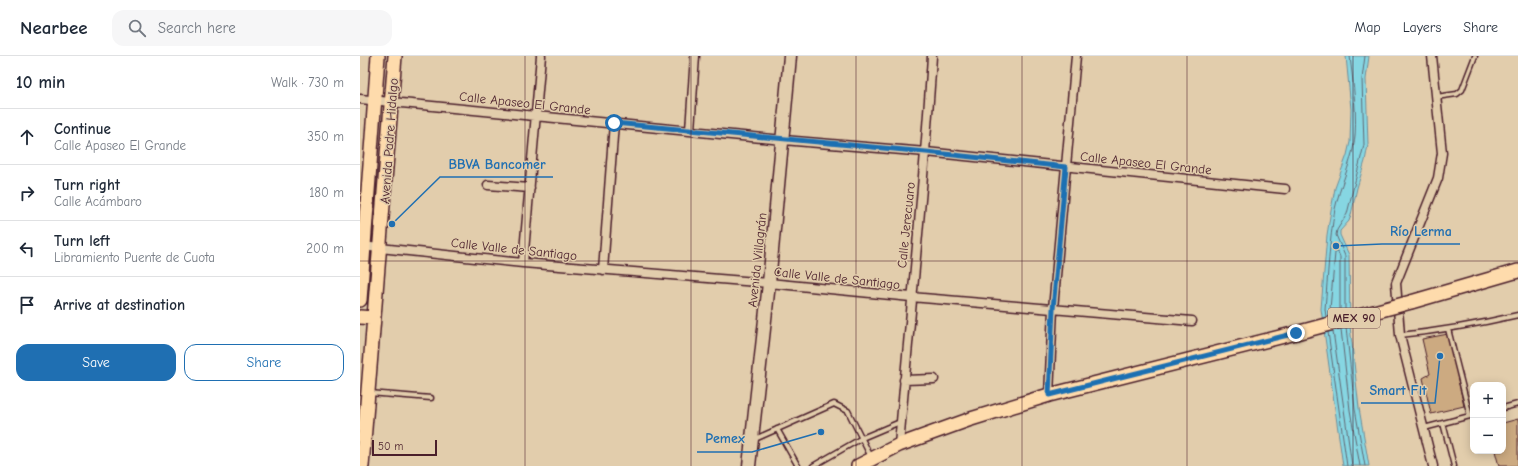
<!DOCTYPE html>
<meta charset="utf-8">
<style>
body{margin:0;font-family:"Comic Neue",sans-serif;background:#f6f6f7;color:#1f2937}
.controls{position:absolute;right:12px;bottom:12px;display:grid;overflow:hidden;border-radius:8px;box-shadow:0 2px 10px #0003}
.controls button{width:36px;height:36px;display:grid;place-items:center;padding:0;border:0;border-bottom:1px solid #e0e1e3;background:#fff;color:#1f2937;font:20px sans-serif}
.scale{position:absolute;left:12px;bottom:10px;width:65px;box-sizing:border-box;padding-left:4px;border:2px solid #4a1f2b;border-top:0;font-size:11px;line-height:14px;white-space:nowrap;color:#4a1f2b;-webkit-text-stroke:3px #e2cdac;paint-order:stroke}
.stop{position:absolute;width:12px;height:12px;margin:-9px;border:3px solid #1f6fb2;border-radius:50%;background:#fff}
.stop.end{background:#1f6fb2;border-color:#fff;box-shadow:0 1px 4px #0008}
.list{margin:0;padding:0;list-style:none}
h2{display:flex;justify-content:space-between;align-items:center;height:52px;margin:0;padding:0 16px;font-size:17px}
h2 small{font-size:13px;font-weight:400;color:#747a83}
.list li{display:grid;grid-template-columns:26px 1fr auto;gap:12px;align-items:center;box-sizing:border-box;height:56px;padding:0 16px;border-top:1px solid #e0e1e3}
.list b{display:block;font-size:15px;white-space:nowrap}
.list p{margin:0;font-size:13px;white-space:nowrap;color:#747a83}
.list em{font-size:13px;font-style:normal;color:#747a83}
.actions{display:flex;gap:8px;padding:12px 16px}
.actions a{flex:1;padding:9px 0;border:1px solid #1f6fb2;border-radius:12px;text-align:center;font-size:14px;color:#1f6fb2}
.actions .main{background:#1f6fb2;color:#fff}
.icon{flex:none;width:22px;height:22px;fill:none;stroke:currentColor;stroke-width:2;stroke-linecap:round;stroke-linejoin:round}
.map{position:relative;flex:none;width:1158px;height:410px;overflow:hidden}
header{display:flex;align-items:center;gap:24px;box-sizing:border-box;height:56px;padding:0 20px;background:#fff;border-bottom:1px solid #e0e1e3}
header strong{font-size:19px}
nav{display:flex;gap:22px;margin-inline-start:auto;font-size:14px}
.search{width:280px;height:36px;background:#f6f6f7;display:flex;align-items:center;gap:10px;box-sizing:border-box;padding:0 14px;border-radius:12px;color:#747a83;font-size:15px}
main{display:flex}
aside{flex:1;background:#fff}
.map>svg:first-child{display:block}
</style>
<header>
<strong>Nearbee</strong>
<div class="search"><svg class="icon" aria-label="search" viewBox="0 0 24 24"><circle cx="10" cy="10" r="6"/><path d="M15 15l6 6"/></svg>Search here</div>
<nav><a>Map</a><a>Layers</a><a>Share</a></nav>
</header>
<main>
<aside>
<h2>10 min<small>Walk · 730 m</small></h2>
<ul class="list">
<li><svg class="icon" aria-label="ahead" viewBox="0 0 24 24"><path d="M12 20V5M6 11l6-6 6 6"/></svg><div><b>Continue</b><p>Calle Apaseo El Grande</p></div><em>350 m</em></li>
<li><svg class="icon" aria-label="right" viewBox="0 0 24 24"><path d="M7 20v-9h11M14 6l5 5-5 5"/></svg><div><b>Turn right</b><p>Calle Acámbaro</p></div><em>180 m</em></li>
<li><svg class="icon" aria-label="left" viewBox="0 0 24 24"><path d="M17 20v-9H6M10 6l-5 5 5 5"/></svg><div><b>Turn left</b><p>Libramiento Puente de Cuota</p></div><em>200 m</em></li>
<li><svg class="icon" aria-label="arrive" viewBox="0 0 24 24"><path d="M6 21V4h12l-3 4 3 4H6"/></svg><div><b>Arrive at destination</b></div></li>
</ul>
<div class="actions"><a class="main">Save</a><a>Share</a></div>
</aside>
<div class="map">
<svg width="1158" height="410" viewBox="0 0 1158 410">
<rect width="100%" height="100%" fill="#e2cdac"/>
<filter id="ink" filterUnits="userSpaceOnUse"><feTurbulence type="fractalNoise" baseFrequency=".025" numOctaves="2"/><feDisplacementMap in="SourceGraphic" scale="8" xChannelSelector="R" yChannelSelector="G"/><feConvolveMatrix kernelMatrix="1 2 1 2 8 2 1 2 1" color-interpolation-filters="sRGB"/></filter>
<g filter="url(#ink)">
<path fill="#86d6e2" stroke="#6e8d99" d="M986,0H1009L1006,23L1008,89L1005,105L997,132L991,159L989,165L980,175V179L989,199L990,270L999,352L1009,410H983L961,253L967,179L971,154L975,132L987,99L990,86L991,53Z"/>
<g fill="none" stroke-linecap="round" stroke-linejoin="round">
<path stroke="#626874" stroke-width="1" d="M985,256V200L976,179L977,174L987,158L1004,89L1002,23L1005,0
M971,260L970,253L975,197L976,195L978,196L980,201V257
M966,261L965,253C968,219 969,186 975,153C980,130 990,110 994,88C998,63 993,26 990,0
M986,271L995,353L1005,410
M981,273L990,354L1000,410
M973,275L992,410
M968,276L987,410"/>
</g>
<path fill="#ccaa81" stroke="#4a1f2b" d="M1088,278L1104,350L1071,358L1063,322L1070,318L1062,283Z
M1158,363V410H1139L1135,395H1143V367Z"/>
<g fill="none" stroke-linecap="round" stroke-linejoin="round">
<defs>
<path id="lane" d="M1076,41L1097,38L1102,34L1115,0
M1088,273L1110,360L1113,359
M1040,279C1080,275 1119,268 1158,259
M9,337L71,342
M1143,352L1158,348
M1083,367L1094,410
M1064,372L1110,360
M417,373L438,410
M395,383L474,348L488,355L511,401
M453,410L502,382L540,366"/>
<path id="street" d="M1072,0L1082,97L1078,122L1036,227L1040,279L1073,410
M0,43L423,84L566,96L925,133
M330,74L335,0
M128,129L170,132
M1,190L163,207L409,227L551,241L832,265
M163,207L181,0
M243,214L254,67
M544,324L574,323
M689,339L693,253L716,0
M539,389C550,259 564,130 572,0"/>
<path id="secondary" d="M389,410L409,227L430,0"/>
<path id="primary" d="M0,244L18,0
M1051,246L1158,215
M0,261L14,262
M2,410L35,0
M498,410L539,389L611,363L689,339L936,277"/>
</defs>
<use href="#lane" stroke="#4a1f2b" stroke-width="7"/>
<use href="#street" stroke="#4a1f2b" stroke-width="11"/>
<use href="#secondary" stroke="#4a1f2b" stroke-width="15"/>
<use href="#primary" stroke="#4a1f2b" stroke-width="16"/>
<use href="#lane" stroke="#e2cdac" stroke-width="4"/>
<use href="#street" stroke="#e2cdac" stroke-width="8"/>
<use href="#secondary" stroke="#e2cdac" stroke-width="12"/>
<use href="#primary" stroke="#fedbac" stroke-width="13"/>
<defs>
<path id="primary-bridge" d="M936,277L1051,246"/>
</defs>
<use href="#primary-bridge" stroke="#4a1f2b" stroke-width="16" stroke-linecap="butt"/>
<use href="#primary-bridge" stroke="#fedbac" stroke-width="13"/>
</g>
</g>
<g fill="none" stroke-linecap="round" stroke-linejoin="round" filter="url(#ink)">
<path stroke="#1f6fb2" stroke-width="5" d="M254,67L566,96L706,111L693,253L689,339L936,277"/>
</g>
<path fill="none" stroke="#4a1f2b" stroke-width="1" stroke-opacity="0.55" d="M165,0V410M331,0V410M496,0V410M662,0V410M827,0V410M993,0V410M0,205H1158"/>
<g text-anchor="middle" dominant-baseline="central" stroke-width="3" stroke-linejoin="round" paint-order="stroke">
<rect fill="#e2cdac" stroke="#785352" stroke-width="1" x="968" y="252" width="52" height="20" rx="3"/>
<g font-size="12" font-weight="bold" fill="#4a1f2b">
<text x="994" y="262">MEX 90</text>
</g>
<g font-size="13" fill="#4a1f2b" stroke="#e2cdac">
<text transform="translate(165 47) rotate(6)">Calle Apaseo El Grande</text>
<text transform="translate(29 85) rotate(-86)">Avenida Padre Hidalgo</text>
<text transform="translate(786 107) rotate(6)">Calle Apaseo El Grande</text>
<text transform="translate(546 169) rotate(-84)">Calle Jerecuaro</text>
<text transform="translate(154 193) rotate(6)">Calle Valle de Santiago</text>
<text transform="translate(397 204) rotate(-84)">Avenida Villagrán</text>
<text transform="translate(477 222) rotate(6)">Calle Valle de Santiago</text>
</g>
</g>
<path fill="none" stroke="#1f6fb2" stroke-width="1.5" d="M32 168L80 121H193M976 190L1022 188H1100M1080 300L1075 347H1001M461 376L392 396H337"/>
<g fill="#1f6fb2" stroke="#e2cdac" stroke-width="1.5">
<circle cx="32" cy="168" r="4"/>
<circle cx="976" cy="190" r="4"/>
<circle cx="1080" cy="300" r="4"/>
<circle cx="461" cy="376" r="4"/>
</g>
<g font-size="14" text-anchor="middle" font-weight="bold" fill="#1f6fb2" stroke="#e2cdac" stroke-width="3" stroke-linejoin="round" paint-order="stroke">
<text x="137" y="113">BBVA Bancomer</text>
<text x="1061" y="180">Río Lerma</text>
<text x="1038" y="339">Smart Fit</text>
<text x="365" y="387">Pemex</text>
</g>
</svg>
<div class="controls">
<button>+</button>
<button>−</button>
</div>
<div class="scale">50 m</div>
<div class="stop" style="left:254px;top:67px"></div>
<div class="stop end" style="left:936px;top:277px"></div>
</div>
</main>
